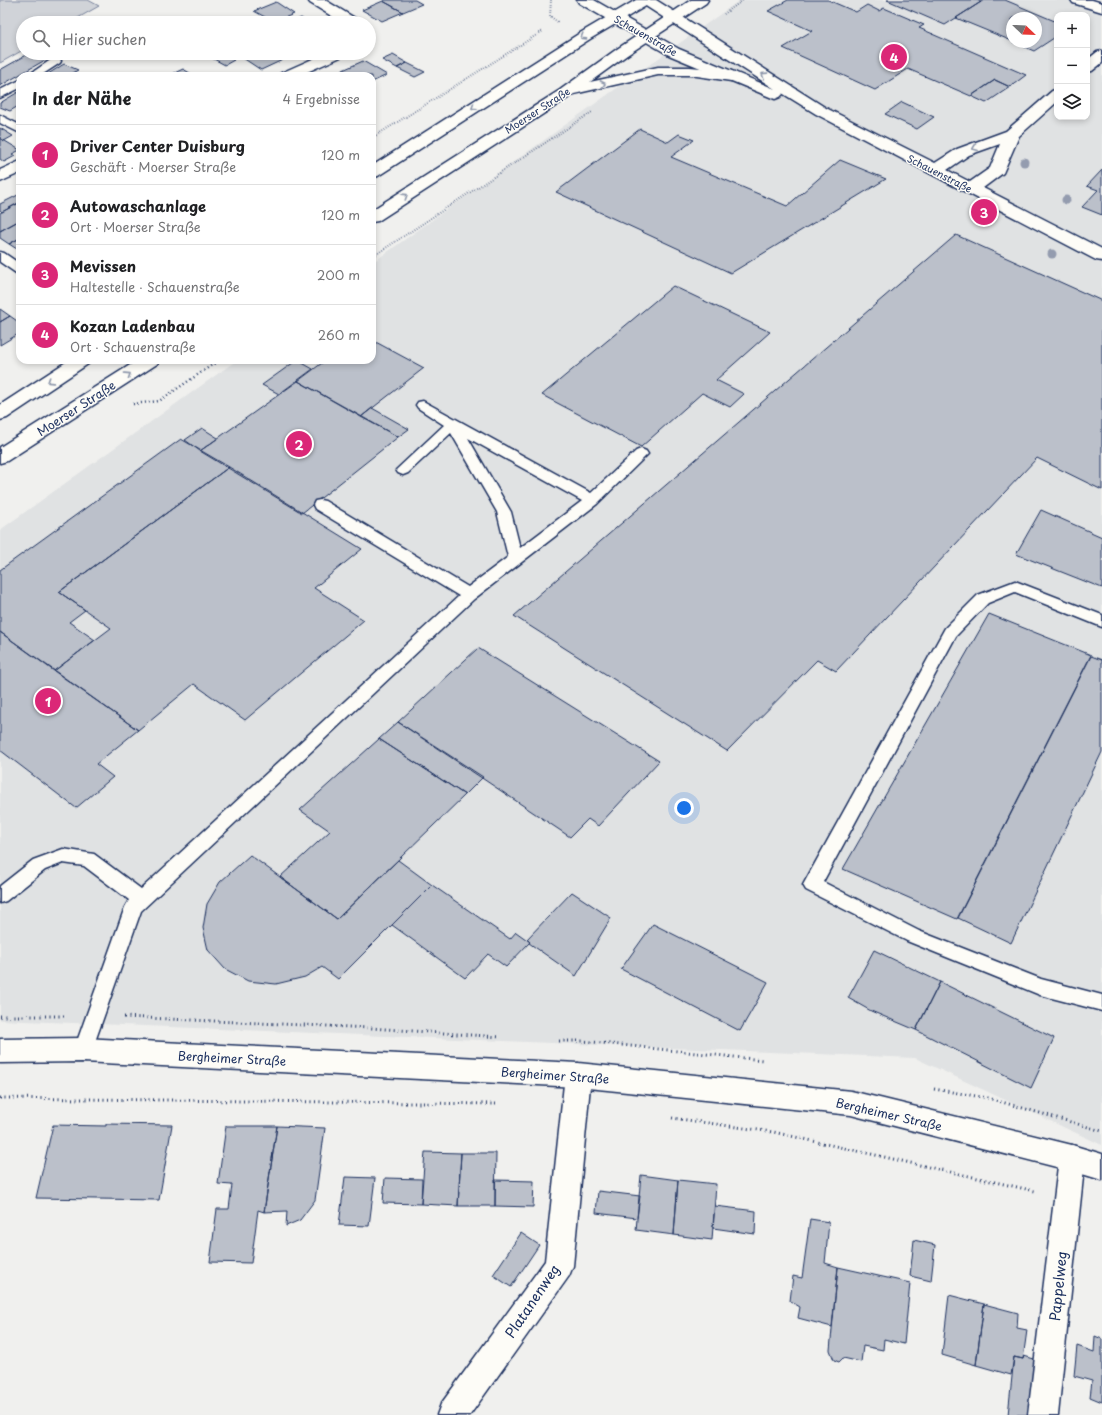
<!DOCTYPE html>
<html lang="de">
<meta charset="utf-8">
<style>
body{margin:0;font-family:"Playpen Sans",sans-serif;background:#f2f2f2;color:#202124}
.controls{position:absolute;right:12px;top:12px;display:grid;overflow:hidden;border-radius:8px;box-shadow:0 2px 6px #0003}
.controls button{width:36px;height:36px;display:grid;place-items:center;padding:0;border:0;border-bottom:1px solid #e0e0e0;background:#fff;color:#202124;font:20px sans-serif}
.compass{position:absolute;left:1006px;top:12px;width:36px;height:36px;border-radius:50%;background:#fff;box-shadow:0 2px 6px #0003;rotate:113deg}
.you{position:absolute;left:684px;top:808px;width:14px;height:14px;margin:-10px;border:3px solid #fff;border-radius:50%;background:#1a73e8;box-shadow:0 0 0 6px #1a73e833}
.badge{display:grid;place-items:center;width:26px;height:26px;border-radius:50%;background:#db2777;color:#fff;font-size:13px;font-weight:700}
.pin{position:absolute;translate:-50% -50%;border:2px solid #fff;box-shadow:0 1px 4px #0006}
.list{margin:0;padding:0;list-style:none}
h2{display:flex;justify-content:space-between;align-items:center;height:52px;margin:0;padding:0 16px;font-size:17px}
h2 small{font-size:13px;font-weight:400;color:#757577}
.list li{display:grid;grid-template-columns:26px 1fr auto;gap:12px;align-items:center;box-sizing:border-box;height:60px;padding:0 16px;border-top:1px solid #e0e0e0}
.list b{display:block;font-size:15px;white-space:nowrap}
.list p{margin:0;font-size:13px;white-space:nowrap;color:#757577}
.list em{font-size:13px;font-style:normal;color:#757577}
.icon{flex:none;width:22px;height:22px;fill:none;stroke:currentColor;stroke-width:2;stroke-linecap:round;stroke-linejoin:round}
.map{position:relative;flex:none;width:1102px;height:1415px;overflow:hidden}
.search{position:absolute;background:#fff;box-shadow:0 2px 6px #0003;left:16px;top:16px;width:360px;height:44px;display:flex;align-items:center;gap:10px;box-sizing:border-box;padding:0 14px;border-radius:22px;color:#757577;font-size:15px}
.panel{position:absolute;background:#fff;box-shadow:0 2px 6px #0003;left:16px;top:72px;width:360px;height:292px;border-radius:12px}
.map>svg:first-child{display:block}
</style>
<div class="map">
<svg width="1102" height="1415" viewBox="0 0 1102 1415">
<rect width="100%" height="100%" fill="#f0f0ee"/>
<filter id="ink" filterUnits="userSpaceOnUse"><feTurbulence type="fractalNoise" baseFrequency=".025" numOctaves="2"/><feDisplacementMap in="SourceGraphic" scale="8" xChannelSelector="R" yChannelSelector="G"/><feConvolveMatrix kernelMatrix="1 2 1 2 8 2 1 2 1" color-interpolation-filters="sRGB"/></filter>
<g filter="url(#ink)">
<path fill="#e0e2e3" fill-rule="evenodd" d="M740,0H1068L1102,12V1145L915,1058L0,1020V530L237,360H372V263ZM1057,15H1087V117H1057ZM1012,18H1036V42H1012Z"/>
<path fill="#d0d3d8" stroke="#76819b" d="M0,0H88L99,6L69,23H23V50L0,63Z"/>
<path fill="#bbc0ca" stroke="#1b2f5e" d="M385,0H415L422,4L403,12L383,1Z
M788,0H828L856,12L867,5L879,11L884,8L924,25L919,28L933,34H932L1026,75L1010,87L995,80L971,96L908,69L875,90L783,48L812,31L768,11Z
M887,0H977L981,2L945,25Z
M984,0H1005L1057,22V36L1034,51L1013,42H1036V18H1012V41L956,18Z
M383,1L403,12L382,21L362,10Z
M276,2L294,14L274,22L254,11Z
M301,18L309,23H290Z
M30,53H45L52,56L0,86V70Z
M222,53L234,60L225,65L212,58Z
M249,53H285L291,56L261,70L240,56Z
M393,55L407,63L397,68L382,60Z
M363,61L387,75L372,82V76H337L334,74Z
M407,63L425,72L415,77L397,68Z
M64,64L78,70L68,76H45Z
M183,69L195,76H168Z
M995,80L1010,87L986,103L971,96Z
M20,91V105L10,111L0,107V103Z
M902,102L934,117L917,129L885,114Z
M0,128L13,136L4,141L0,138Z
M640,129L668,142L679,134L694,140L671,157L787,206L840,160L886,179L731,273L556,192Z
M0,138L20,150L12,154L15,156L4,162L0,159Z
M1102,170V215L1082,207L1098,190L1087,186Z
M18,195L20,196V202L2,212L0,210V204Z
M17,204L20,206V220L0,231V213Z
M20,220V238L9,244L0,238V231Z
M956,235L1102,301V490L1037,458L836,671L817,660L727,751L514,616Z
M20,238V251L9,244Z
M673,286L770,332L716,380L744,394L730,407L702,393L641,447L542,395Z
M0,309L10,316L0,322Z
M10,316L20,323V333L0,345V322Z
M372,340L424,368L361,417L298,381L326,360H372Z
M297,360L313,369L279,394L262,385Z
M298,381L398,437L302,513L200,451Z
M372,408L409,429L398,437L361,417Z
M202,428L218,438L200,451L185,440Z
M181,439L229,467L59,592L85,610L69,622L95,640L54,671L0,632V570Z
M229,467L362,549L314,588L364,620L245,720L194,684L138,730L54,671L111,628L59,592Z
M1041,510L1102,537V588L1016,554Z
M989,614L1091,655L957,919L843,869Z
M0,632L138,730L96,764L113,777L76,808L0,750Z
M478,648L659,761L598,826L588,819L570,837L398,722Z
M1091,656L1102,660V752L1011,943L958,918Z
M398,722L483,777L465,795L379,739Z
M379,739L465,795L337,919L280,877L330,831L300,810Z
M250,855L337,919L398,860L432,885L338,979L322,967L305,977L276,984L248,981L225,969L208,950L203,928L207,904L220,882Z
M432,885L510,939L516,932L530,942L506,967L488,954L465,978L392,925Z
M572,892L611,918L576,976L529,943L530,942L527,939Z
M653,924L768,982L740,1031L621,969Z
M874,950L940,982L916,1030L871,1011L848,998Z
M940,982L1054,1038L1031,1088L916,1030Z
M106,1124L172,1125L159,1200L36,1198L53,1125L106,1126Z
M226,1126H277L264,1212L258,1210L251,1263L210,1262L217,1209H229L232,1185L218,1184Z
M277,1126L325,1128L315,1200L300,1220L286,1226L287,1211L264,1212Z
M425,1152L461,1153L458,1206L421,1204Z
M461,1153H496L495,1206H458Z
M641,1175L678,1180L674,1235L636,1230Z
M345,1177L375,1178L369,1226L339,1225Z
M385,1178L422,1179L421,1204L383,1203Z
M495,1180L534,1181L533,1207L495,1206Z
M678,1180L716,1184L712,1240L674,1235Z
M598,1191L640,1196L637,1218L596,1213Z
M715,1206L756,1211L755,1234L713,1228Z
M810,1219L829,1222L825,1263L838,1267L832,1327L798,1318L800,1307L790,1301L793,1276L802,1278Z
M521,1233L539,1245L511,1287L493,1275Z
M914,1240L935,1245L931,1281L910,1276Z
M838,1267L910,1283L904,1344L884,1339L883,1350L863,1346L861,1362L843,1358L839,1362L834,1360L830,1350Z
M949,1295L984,1304L976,1365L942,1355Z
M984,1304L1018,1313L1017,1328L1027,1330L1023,1359L1014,1357L1011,1375L976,1365Z
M1095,1336L1102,1339V1402L1090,1397L1092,1381L1074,1376L1077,1346L1094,1352Z
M1024,1356L1034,1359L1029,1415H1008L1014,1357L1023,1359Z"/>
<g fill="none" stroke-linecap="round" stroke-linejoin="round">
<defs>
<path id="lane" d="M56,58L60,59L61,61L60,63L40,76H27L52,59Z
M20,80V88L0,98V90Z
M0,115L20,125V133L0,123Z
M0,252L4,253L20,264V274L16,273L0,262Z
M423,401L591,493L636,451L641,449L646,451L648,454L597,504L474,599L141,911L92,1050L90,1056L83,1059L76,1056L74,1050L125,907L129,900L84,866L63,863L45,870L6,901L0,903V886L33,860L63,849L94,854L141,889L459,596L315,509L313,505L315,501L320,500L325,501L468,587L508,557L497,512L451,433L408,473L403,475L398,473L396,470L444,425L418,408L416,405L418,402ZM468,438L582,501L520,548L511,512Z
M1015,581L1102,615V627L1015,592L988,603L956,636L823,882L919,931L1041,979L1102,995V1011L1040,995L907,941L806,890L803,885L945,628L978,595Z"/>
<path id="street" d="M308,0H325L358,20L360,23H343L310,3Z
M577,0H594L679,49L775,89L641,3L639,0H656L826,108L935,163L957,149L1006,131L1052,91L1057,89V102L1019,136L1003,173L983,188L1102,249V261L1096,260L816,114L782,93L783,94L780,97L775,99L770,97L669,55L579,3ZM1000,144L990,168L970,182L947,170L969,155Z
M1071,0H1092L1102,3V12L1073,3Z
M1102,51V63L1092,71L1087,72V60L1097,52Z
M326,53H345L343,56L298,76H278L281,73Z
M20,161V173L0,182V170Z
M578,1063L587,1067L591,1075L573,1266L569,1276L470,1415H437L441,1404L545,1261L565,1075L569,1067Z
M1072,1145L1082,1149L1085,1158L1058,1415H1028L1059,1158L1062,1149Z"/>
<path id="secondary" d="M636,0H653L651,3L590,39L378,176L372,178V166L580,33Z
M691,0H708L706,3L627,55L590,82L658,67H690L731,71L736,73L739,76L736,79L731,81L690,75H658L574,94L378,221L372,222V210L560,90L617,49Z
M69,360H91L88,364L7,418L0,420V405Z
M138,360H160L157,364L7,461L0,463V447Z
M83,1038L578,1063L851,1091L1072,1145L1102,1154V1180L1072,1171L851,1115L578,1087L83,1062L0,1063V1039Z"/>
</defs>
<use href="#lane" stroke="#1b2f5e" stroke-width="3"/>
<use href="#street" stroke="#1b2f5e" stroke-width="3"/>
<use href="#secondary" stroke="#1b2f5e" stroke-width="3"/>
<path stroke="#1b2f5e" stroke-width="2" stroke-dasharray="0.5 2" stroke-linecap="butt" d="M551,0L550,16L559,23
M724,14L743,0
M372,138L543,31
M372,257L592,112
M217,362L219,360"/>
<path stroke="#1b2f5e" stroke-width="2.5" stroke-dasharray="1 3" stroke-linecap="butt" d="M133,404L159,401L218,361"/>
<path stroke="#1b2f5e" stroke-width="3" stroke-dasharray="1 3.5" stroke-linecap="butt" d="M0,1016H65
M124,1017L371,1028L500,1037
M559,1041H583L763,1060
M934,1089L988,1098L1102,1131
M0,1098L497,1104
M672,1118L773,1132L1035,1191"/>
<use href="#lane" fill="#fdfcf7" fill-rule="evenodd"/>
<use href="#street" fill="#fdfcf7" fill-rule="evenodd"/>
<use href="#secondary" fill="#fdfcf7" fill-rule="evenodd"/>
</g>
<g fill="#949caf">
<circle cx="1024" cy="162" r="4.5"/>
<circle cx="1066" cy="200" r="4.5"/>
<circle cx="1052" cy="254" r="4.5"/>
</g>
<defs><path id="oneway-chevron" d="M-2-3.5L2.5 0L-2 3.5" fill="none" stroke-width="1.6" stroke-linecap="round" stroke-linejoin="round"/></defs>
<g stroke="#8c96aa">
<use href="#oneway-chevron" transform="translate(583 37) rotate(148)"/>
<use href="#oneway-chevron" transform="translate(764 75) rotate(-147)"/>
<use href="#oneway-chevron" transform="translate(603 84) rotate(-13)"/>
<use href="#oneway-chevron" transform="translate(474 107) rotate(147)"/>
<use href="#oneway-chevron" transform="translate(975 148) rotate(159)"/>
<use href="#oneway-chevron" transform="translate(405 196) rotate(-33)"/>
<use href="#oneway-chevron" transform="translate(128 375) rotate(-33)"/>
<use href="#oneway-chevron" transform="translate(50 381) rotate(147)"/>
</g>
</g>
<g text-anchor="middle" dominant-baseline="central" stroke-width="3" stroke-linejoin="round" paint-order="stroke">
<g font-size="10" fill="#1b2f5e" stroke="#fdfcf7">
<text transform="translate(646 35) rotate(30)">Schauenstraße</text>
<text transform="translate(537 110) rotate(-33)">Moerser Straße</text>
<text transform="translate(940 173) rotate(27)">Schauenstraße</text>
</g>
<g font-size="12" fill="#1b2f5e" stroke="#fdfcf7">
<text transform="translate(76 408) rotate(-33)">Moerser Straße</text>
<text transform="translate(232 1058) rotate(3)">Bergheimer Straße</text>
<text transform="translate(555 1075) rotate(4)">Bergheimer Straße</text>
<text transform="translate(889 1114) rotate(13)">Bergheimer Straße</text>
</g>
<g font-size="14" fill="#1b2f5e" stroke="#fdfcf7">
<text transform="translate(1058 1286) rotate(-84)">Pappelweg</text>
<text transform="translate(532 1301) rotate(-56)">Platanenweg</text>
</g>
</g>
</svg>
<div class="controls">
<button>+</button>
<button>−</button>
<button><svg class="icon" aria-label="layers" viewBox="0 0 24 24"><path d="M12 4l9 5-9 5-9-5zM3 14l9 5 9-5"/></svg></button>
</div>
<svg class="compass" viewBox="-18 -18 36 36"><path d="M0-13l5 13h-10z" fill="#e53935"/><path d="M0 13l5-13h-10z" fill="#757577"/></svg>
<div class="you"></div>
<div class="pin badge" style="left:48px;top:701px">1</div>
<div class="pin badge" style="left:299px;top:444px">2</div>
<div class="pin badge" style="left:984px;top:212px">3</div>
<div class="pin badge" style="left:894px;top:57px">4</div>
<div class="search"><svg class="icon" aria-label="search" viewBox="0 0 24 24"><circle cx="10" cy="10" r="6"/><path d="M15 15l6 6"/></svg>Hier suchen</div>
<section class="panel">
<h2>In der Nähe<small>4 Ergebnisse</small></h2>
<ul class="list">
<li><span class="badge">1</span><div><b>Driver Center Duisburg</b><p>Geschäft · Moerser Straße</p></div><em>120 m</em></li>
<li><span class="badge">2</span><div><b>Autowaschanlage</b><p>Ort · Moerser Straße</p></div><em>120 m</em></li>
<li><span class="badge">3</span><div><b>Mevissen</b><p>Haltestelle · Schauenstraße</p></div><em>200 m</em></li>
<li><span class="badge">4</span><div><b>Kozan Ladenbau</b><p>Ort · Schauenstraße</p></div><em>260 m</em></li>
</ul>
</section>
</div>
